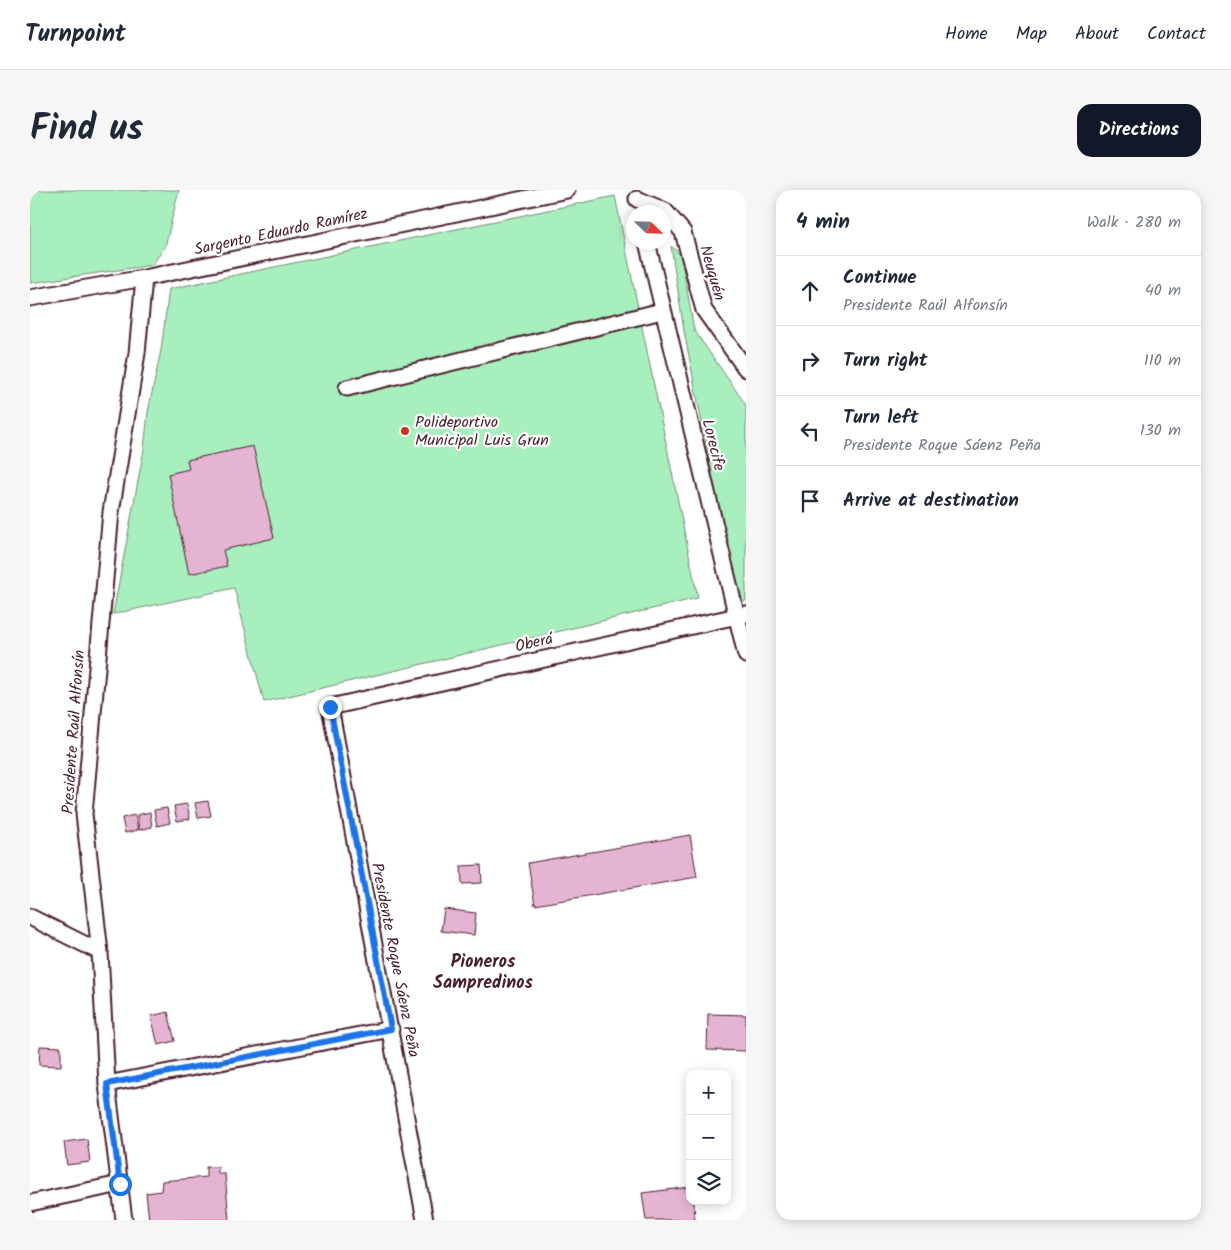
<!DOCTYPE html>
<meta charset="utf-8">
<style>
body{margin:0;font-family:Kalam,sans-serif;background:#f6f6f7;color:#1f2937}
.controls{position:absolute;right:15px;bottom:15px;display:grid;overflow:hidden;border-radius:10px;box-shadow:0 2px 12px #0003}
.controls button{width:45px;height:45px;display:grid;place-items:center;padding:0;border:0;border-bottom:1px solid #e0e1e3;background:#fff;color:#1f2937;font:25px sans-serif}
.compass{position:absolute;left:596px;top:15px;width:45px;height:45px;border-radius:50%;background:#fff;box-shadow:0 2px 12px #0003;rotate:113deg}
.stop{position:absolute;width:15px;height:15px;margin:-11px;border:4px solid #1a73e8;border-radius:50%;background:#fff}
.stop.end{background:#1a73e8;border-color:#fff;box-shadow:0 1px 5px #0008}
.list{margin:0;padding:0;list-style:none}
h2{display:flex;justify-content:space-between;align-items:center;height:65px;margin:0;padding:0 20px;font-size:21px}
h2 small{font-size:16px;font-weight:400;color:#747a83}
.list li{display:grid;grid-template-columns:32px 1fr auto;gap:15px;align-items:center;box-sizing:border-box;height:70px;padding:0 20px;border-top:1px solid #e0e1e3}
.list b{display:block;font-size:19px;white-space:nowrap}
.list p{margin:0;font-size:16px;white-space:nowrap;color:#747a83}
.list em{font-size:16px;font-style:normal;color:#747a83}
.icon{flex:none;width:28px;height:28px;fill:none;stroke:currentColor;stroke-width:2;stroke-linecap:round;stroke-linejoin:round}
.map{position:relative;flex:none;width:716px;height:1030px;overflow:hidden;border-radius:15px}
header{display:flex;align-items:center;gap:30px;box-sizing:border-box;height:70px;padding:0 25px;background:#fff;border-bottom:1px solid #e0e1e3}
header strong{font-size:24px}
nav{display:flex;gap:28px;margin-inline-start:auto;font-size:18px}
.intro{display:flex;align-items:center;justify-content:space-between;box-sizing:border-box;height:120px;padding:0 30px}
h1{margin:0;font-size:35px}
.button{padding:12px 22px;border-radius:15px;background:#111827;color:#fff;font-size:18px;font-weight:700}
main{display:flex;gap:30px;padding:0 30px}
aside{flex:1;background:#fff;border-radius:15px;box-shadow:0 2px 12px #0003}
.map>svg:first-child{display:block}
</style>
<header>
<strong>Turnpoint</strong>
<nav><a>Home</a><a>Map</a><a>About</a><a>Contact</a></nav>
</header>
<div class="intro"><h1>Find us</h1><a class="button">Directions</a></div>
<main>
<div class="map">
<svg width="716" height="1030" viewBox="0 0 716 1030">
<rect width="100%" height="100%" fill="#fff"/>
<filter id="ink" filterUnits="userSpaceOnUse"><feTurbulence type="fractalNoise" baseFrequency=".02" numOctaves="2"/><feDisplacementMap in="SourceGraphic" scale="10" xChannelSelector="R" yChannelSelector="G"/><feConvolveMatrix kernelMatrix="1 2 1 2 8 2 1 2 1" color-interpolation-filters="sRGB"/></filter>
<g filter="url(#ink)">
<path fill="#a7f0be" stroke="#788874" d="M0,0H149L135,57L122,75L0,93Z
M585,6L668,408L234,512L204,398L83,424L114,259L118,222L131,160L139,99Z
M641,56L651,65L664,140L716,215V411L707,412L654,141Z"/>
<path fill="#e5b4d3" stroke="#4a1f2b" d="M223,256L244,348L193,360L197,376L159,384L138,284L159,279L157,270Z
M178,611L181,626L168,628L165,613Z
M157,614L160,629L147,631L144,616Z
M137,618L140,633L127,636L124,620Z
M120,622L122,637L109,640L107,625Z
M105,625L108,640L95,643L92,628Z
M660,645L667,687L505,715L498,673Z
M451,675L452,693L432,694L431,676Z
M414,719L446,723L444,745L411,741Z
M138,822L145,851L128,855L121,826Z
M678,824L716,825V861L677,860Z
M10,856L31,857V876L9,875Z
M57,949L60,972L37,975L34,952Z
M176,977H188V984H195L199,1030H119L116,1003L131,1001L132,991L176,987Z
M660,997V1011H664L665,1030H616L612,1003Z"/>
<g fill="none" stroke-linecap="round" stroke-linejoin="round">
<defs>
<path id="street" d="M607,9L635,21L653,42L674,120L716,179
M617,52L716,465
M0,108L114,88L537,0
M317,198L632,121
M0,727L70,762
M77,894L361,839
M0,1013L90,994
M94,1030L77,894L70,762L54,624L81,322L107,163L114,88
M395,1030L300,517L716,424"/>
</defs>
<use href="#street" stroke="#4a1f2b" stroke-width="19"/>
<use href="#street" stroke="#fff" stroke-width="15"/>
</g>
</g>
<g fill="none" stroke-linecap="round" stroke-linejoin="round" filter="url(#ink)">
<path stroke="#1a73e8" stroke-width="6" d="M90,994L77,894L361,839L300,517"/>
</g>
<circle fill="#c8321e" stroke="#fff" stroke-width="2" cx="375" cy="241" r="5"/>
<g text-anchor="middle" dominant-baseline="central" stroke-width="4.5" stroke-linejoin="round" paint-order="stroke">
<g font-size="16" fill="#4a1f2b" stroke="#fff">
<text transform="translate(251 42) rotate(-12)">Sargento Eduardo Ramírez</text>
<text transform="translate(682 83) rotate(74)">Neuquén</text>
<text transform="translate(683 255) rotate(76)">Lorecife</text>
<text transform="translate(504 453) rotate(-13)">Oberá</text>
<text transform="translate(44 542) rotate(-86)">Presidente Raúl Alfonsín</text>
<text transform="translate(365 770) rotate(79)">Presidente Roque Sáenz Peña</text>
</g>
<g font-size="16" fill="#4a1f2b" stroke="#fff" text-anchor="start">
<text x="385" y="232">Polideportivo<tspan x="385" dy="18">Municipal Luis Grun</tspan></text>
</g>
<g font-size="18" font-weight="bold" fill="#4a1f2b" stroke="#fff">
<text x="453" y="772">Pioneros<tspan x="453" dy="21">Sampredinos</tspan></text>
</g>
</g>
</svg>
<div class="controls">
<button>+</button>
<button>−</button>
<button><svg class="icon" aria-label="layers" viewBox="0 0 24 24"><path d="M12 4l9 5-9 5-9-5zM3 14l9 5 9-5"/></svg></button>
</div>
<svg class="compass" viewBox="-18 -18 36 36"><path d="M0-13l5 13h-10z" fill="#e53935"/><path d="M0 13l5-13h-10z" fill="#747a83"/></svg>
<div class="stop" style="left:90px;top:994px"></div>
<div class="stop end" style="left:300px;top:517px"></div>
</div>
<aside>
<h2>4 min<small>Walk · 280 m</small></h2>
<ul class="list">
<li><svg class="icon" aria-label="ahead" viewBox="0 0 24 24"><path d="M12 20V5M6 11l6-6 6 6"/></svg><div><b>Continue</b><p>Presidente Raúl Alfonsín</p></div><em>40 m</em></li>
<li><svg class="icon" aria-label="right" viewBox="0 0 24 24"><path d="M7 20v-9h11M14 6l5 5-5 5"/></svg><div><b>Turn right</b></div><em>110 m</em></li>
<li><svg class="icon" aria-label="left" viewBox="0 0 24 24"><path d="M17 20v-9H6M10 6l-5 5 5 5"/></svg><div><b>Turn left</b><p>Presidente Roque Sáenz Peña</p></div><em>130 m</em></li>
<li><svg class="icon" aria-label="arrive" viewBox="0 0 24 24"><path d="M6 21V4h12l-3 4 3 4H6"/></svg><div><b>Arrive at destination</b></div></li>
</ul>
</aside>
</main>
